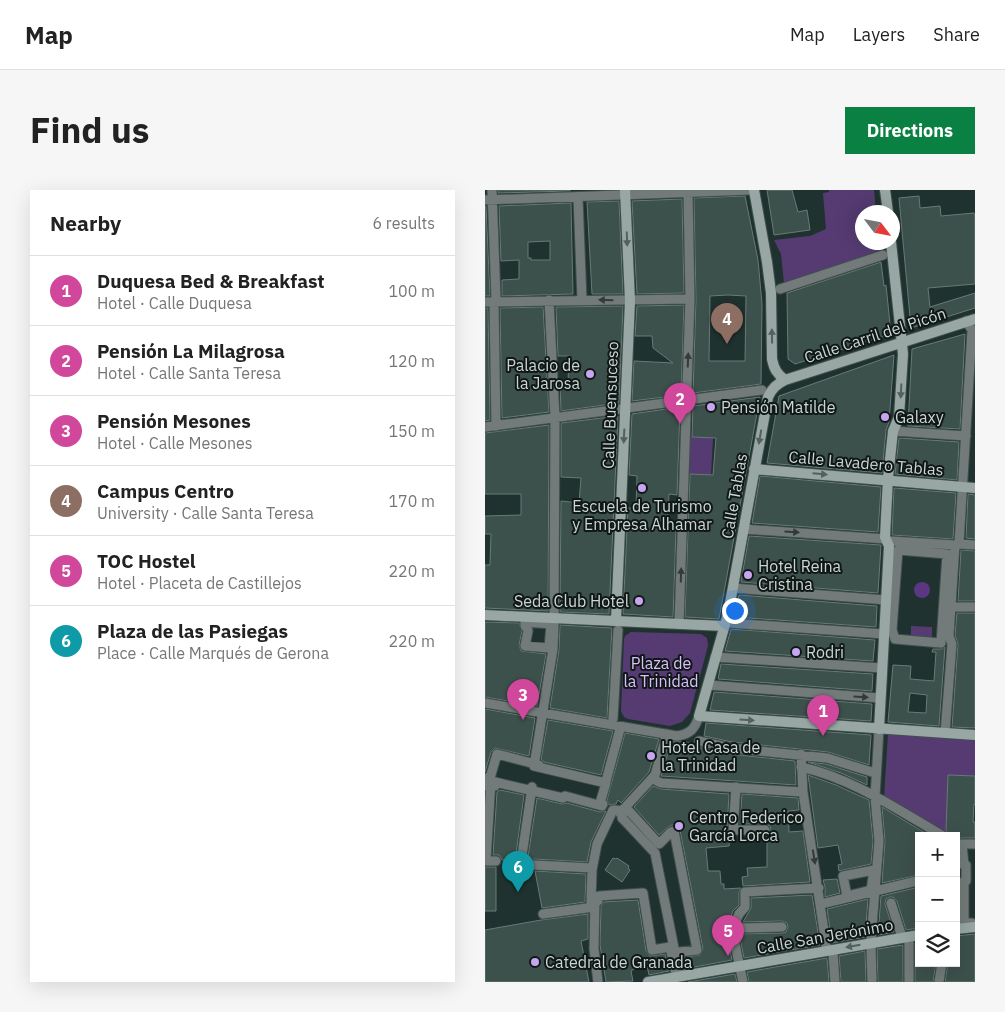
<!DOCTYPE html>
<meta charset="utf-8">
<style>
body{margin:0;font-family:"IBM Plex Sans",sans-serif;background:#f6f6f6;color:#222}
.controls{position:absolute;right:15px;bottom:15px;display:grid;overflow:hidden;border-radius:0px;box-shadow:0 5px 20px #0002}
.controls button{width:45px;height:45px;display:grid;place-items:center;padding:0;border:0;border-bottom:1px solid #e0e0e0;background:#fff;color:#222;font:25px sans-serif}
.compass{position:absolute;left:370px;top:15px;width:45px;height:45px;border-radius:50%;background:#fff;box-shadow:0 5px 20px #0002;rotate:122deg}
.you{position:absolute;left:249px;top:420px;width:18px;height:18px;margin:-12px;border:4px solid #fff;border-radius:50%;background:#1a73e8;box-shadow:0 0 0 8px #1a73e833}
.badge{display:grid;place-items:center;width:32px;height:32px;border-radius:50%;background:#0b8043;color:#fff;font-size:16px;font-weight:700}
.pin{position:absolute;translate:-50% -41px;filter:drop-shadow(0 1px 2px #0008)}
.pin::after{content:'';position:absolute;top:26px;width:18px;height:15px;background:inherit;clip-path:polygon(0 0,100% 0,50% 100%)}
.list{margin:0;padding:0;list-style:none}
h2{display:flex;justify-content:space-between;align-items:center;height:65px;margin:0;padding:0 20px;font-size:21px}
h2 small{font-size:16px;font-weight:400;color:#767676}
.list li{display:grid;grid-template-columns:32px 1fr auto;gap:15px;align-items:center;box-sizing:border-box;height:70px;padding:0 20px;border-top:1px solid #e0e0e0}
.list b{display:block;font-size:19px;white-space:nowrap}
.list p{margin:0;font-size:16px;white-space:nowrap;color:#767676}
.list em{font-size:16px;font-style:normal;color:#767676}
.icon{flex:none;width:28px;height:28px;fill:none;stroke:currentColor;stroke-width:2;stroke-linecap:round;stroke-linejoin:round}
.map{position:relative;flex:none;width:490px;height:792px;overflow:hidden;border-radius:0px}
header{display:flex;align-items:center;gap:30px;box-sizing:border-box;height:70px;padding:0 25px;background:#fff;border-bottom:1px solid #e0e0e0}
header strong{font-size:24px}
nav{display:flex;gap:28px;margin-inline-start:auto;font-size:18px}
.intro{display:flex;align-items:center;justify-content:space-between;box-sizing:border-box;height:120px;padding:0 30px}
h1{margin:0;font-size:35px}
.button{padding:12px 22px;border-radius:0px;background:#0b8043;color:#fff;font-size:18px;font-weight:700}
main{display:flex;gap:30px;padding:0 30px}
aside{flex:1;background:#fff;border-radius:0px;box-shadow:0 5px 20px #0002}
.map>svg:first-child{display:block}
</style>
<header>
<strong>Map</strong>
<nav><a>Map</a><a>Layers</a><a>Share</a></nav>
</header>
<div class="intro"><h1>Find us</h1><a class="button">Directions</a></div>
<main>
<aside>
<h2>Nearby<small>6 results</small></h2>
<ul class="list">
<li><span class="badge" style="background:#d1479c">1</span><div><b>Duquesa Bed &amp; Breakfast</b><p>Hotel · Calle Duquesa</p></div><em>100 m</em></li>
<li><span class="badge" style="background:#d1479c">2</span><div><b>Pensión La Milagrosa</b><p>Hotel · Calle Santa Teresa</p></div><em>120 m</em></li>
<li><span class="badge" style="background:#d1479c">3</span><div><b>Pensión Mesones</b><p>Hotel · Calle Mesones</p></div><em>150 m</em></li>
<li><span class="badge" style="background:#8d6e63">4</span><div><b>Campus Centro</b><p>University · Calle Santa Teresa</p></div><em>170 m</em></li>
<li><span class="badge" style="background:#d1479c">5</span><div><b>TOC Hostel</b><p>Hotel · Placeta de Castillejos</p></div><em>220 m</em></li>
<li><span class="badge" style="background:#0f9aa8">6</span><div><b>Plaza de las Pasiegas</b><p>Place · Calle Marqués de Gerona</p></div><em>220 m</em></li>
</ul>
</aside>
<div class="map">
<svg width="490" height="792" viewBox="0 0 490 792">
<rect width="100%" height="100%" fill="#20322f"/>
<path fill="#553b72" d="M344,0H389L391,22H378V52L394,53L395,62L299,93L296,64L289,50L325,46L341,39L338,3L344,2Z
M205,247L228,248L226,285L204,284Z
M426,436L447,437V450L426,448Z
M146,442L216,444L222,448L223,456L205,523L197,532L185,536L143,529L139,527L136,521L139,449L140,446Z
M403,544L490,549V586L463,585L461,643L399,608Z"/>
<path fill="#5b3681" d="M429 400a8 8 0 1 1 16 0a8 8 0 1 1-16 0Z"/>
<path fill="#3c504c" stroke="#677b77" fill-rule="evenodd" d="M13,0H85V1L13,3Z
M282,0H307L313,22L322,20L325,40L289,45Z
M260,6L273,70L277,114L276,194L208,203L211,109L209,8ZM243,105L261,106L260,171H224L225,106Z
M434,6L435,18L455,16L456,26L489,23L490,25V94L443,98L445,117L490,103V118L426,138L414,8Z
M197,9L199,103L152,104L147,11Z
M134,11L138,104H107L102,12Z
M86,13L88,104L17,106V90L34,89V70L16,71L14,16ZM65,51V70H46V68H43V52Z
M0,16H1L5,106H0Z
M396,72L399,96L401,95L406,144L310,174L303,169L302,103Z
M199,115L196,205L147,211L149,171L188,173L168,158L167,146H150L152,116Z
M138,116L134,213L76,221L75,194L83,193L84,166H73L71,117Z
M58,117L64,222L17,228L15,118Z
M0,118H3L5,230L0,231Z
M480,144L475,239L423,236L427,159Z
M409,165L404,232L401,240L397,283L282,273L294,206Z
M275,207L234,429L200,427L205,284L228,285L231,248L207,247L208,216Z
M195,217L192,305L184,304L182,338L191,339L188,427L138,424L143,318H151L152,286L144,285L147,224Z
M133,226L124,424L75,422L76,311L94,313L96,288L76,287V233Z
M64,235L63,421L0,418V375H5L6,344H0V326L36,325V304H0V243Z
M414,248L474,252L472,290L410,284Z
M275,286L396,297L393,342L267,333Z
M409,298L471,303L468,349L407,345Z
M483,304L490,305V349L481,348Z
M264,346L396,355L393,403L256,392Z
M476,360L490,361V411H473Z
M254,405L392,416L391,437L249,427Z
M472,423H490V538L467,537L473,454L470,445Z
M0,432L34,433L37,441L34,455L36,461L61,464L52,516L0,507Z
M75,435L127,438L122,528L65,518L74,460Z
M246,439L390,450L388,471L240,461Z
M460,457L454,536L403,532L408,475L426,476L425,489L449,491L451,462H447L448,459H456ZM425,503L442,505L441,523L423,522Z
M236,474L388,484L387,501L233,489Z
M229,502L387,514L386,531L225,520Z
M0,519L50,528L44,566L10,558L6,562L0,582Z
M63,530L128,541L116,585L59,572L56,569Z
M221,533L386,545L384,575L343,562L247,552L219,546Z
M140,543L174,549L164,582L136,613L133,610L131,614L124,615L122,610Z
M197,551L209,554L213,557L245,564L310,571L311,595L176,586L186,552Z
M323,572L341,574L382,587V595L356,583Z
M323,585L351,595L384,610L388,651L386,674L354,681L353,675L357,674L353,655L333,658Z
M463,585L490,586V615L489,614L488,632H490V648H476L471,652V646H464L461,640Z
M168,596L176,599L244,604L242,640L245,646L244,656L221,658L223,681H235L236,694H239V699L256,698L254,702V715L248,721L241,738L247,770L204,778L202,767L215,765L218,759L195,640L191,635H187L182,638L174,645L149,617Z
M15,600L39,605L30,671L17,670L14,665H8L12,602Z
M257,604L313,608L314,620L303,621L304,642L318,641L325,692L258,696L257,687L263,686L262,678L282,677V646L285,644L286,640L285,636L280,634H255Z
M52,608L77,614L82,613L115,622L121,621L106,652L102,672L49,669L42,673Z
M397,617L445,646H434V685L397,693L400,651Z
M128,668L131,669L132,668L144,676L143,678L145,680L137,692L120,680Z
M0,677H11V721H0Z
M50,681L101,684L100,712L57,718Z
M352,689L355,703L340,707V697L338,690Z
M434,697V738L421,740L412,711L408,707H405L401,709L400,714L409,742L393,745L396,706Z
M327,705L335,755L259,768L254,744L297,743L301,742L303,737L302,733L297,731L258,732L266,718V708Z
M383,709L380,747L347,753L342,719Z
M153,710L161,761L165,766L180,764L184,781L164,785L161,771L146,781L148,791L121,792L115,755L116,716L119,712Z
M103,724V749L96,751L104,792H0V740L56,730Z
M490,744V792H460L463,773H471V746Z
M434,752V773H451L448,792H430V753Z
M418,755V792H393L392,759Z
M380,761L381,792H356L354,766Z
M342,768L344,792H264L262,782Z
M250,784L252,792H203Z"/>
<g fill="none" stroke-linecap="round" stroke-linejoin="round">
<defs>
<path id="street" d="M7,0L11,109L9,114L11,236
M93,8L97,110
M0,10L266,0
M295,99L398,65
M64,110L70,227L69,434L68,459L49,576L121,593L115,613
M0,112L205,109
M0,237L277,200
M408,241L481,246
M258,339L401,349
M403,353L406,351L470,355L474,354L490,355
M474,354L487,140L481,131
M413,360L462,364L456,453L410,449L407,440Z
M248,398L401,410
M466,417H490
M40,432L66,434L64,458L40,456L43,441L42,438L40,436Z
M245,433L399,444
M194,434L205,109L203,3
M230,467L397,478
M223,495L395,508
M0,513L192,546C205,544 210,539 214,526
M128,529L133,440
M460,543L467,454L464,446L470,355
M214,551L246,558L342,568L390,583
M316,564L318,602L342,761
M316,577C367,588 413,620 458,646
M0,588H5L12,564L54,575
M168,589L176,593L318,602
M121,591L135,539
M0,596H10V592L78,608L80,606L117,616L118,614
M251,597L248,640H280
M128,620L144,621L174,654L186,642L189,641L212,760L194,762L199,784H191L185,757L167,760L158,703L114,706L113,711L106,713L107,680L112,654Z
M137,621V628L140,631L170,663L190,763
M135,623L170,585L182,544
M0,671H11
M1,671L6,591
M36,672L47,597
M49,675L107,678
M389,680L386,700L362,706L358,686Z
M110,708L109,759L113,792
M406,713L416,744
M336,714L432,691
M58,724L109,717
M487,733H475L479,729V691H481V675H479L477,654H490
M249,735L257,738L297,737
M386,749L394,651L390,607L394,539
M424,750V792
M386,757L387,792
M348,763L350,792
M258,792L247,740L254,724L260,717V702L334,698
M454,792L457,773"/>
<path id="secondary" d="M269,0L282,72L286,103L287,169C289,179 292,184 300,190
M400,0L403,22
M490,129L300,190C292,194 287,198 283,207L243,424L214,526L490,545
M269,279L490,298
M0,425L239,436
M131,430L145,111L140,0
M394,539L404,356L400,347L403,288L408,241L414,227L418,164L406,52
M471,739L490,737
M163,792L434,745"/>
</defs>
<use href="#street" stroke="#3f504d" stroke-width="11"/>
<use href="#secondary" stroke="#3f504d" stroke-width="12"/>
<use href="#street" stroke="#727b79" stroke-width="9"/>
<use href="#secondary" stroke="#98a7a4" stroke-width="10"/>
</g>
<defs><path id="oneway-solid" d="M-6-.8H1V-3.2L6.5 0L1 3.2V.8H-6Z" transform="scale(1.25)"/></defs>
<g fill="#54605d">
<use href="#oneway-solid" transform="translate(142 49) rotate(88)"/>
<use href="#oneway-solid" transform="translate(287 146) rotate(-91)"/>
<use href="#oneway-solid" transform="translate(416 201) rotate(93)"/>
<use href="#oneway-solid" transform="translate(139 246) rotate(93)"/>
<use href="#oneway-solid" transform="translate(275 247) rotate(100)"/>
<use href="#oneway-solid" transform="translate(335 284) rotate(5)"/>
<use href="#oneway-solid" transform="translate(262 530) rotate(3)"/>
<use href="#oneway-solid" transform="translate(368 756) rotate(170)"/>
</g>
<g fill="#323b39">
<use href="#oneway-solid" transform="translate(121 110) rotate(-179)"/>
<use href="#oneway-solid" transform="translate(203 170) rotate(-88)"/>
<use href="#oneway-solid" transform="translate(307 342) rotate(4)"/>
<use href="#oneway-solid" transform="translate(196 385) rotate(-88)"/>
<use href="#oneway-solid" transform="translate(376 507) rotate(4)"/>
<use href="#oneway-solid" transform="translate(329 667) rotate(81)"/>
</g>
<g fill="#c7a6ef" stroke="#101816" stroke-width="2">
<circle cx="105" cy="184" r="5"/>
<circle cx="226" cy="217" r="5"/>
<circle cx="400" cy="227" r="5"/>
<circle cx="157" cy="298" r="5"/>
<circle cx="263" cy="385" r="5"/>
<circle cx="154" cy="411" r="5"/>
<circle cx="311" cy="462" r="5"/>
<circle cx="166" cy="566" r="5"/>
<circle cx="194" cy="636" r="5"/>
<circle cx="50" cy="772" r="5"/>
</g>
<g text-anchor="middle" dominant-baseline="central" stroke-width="4" stroke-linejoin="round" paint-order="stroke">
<g font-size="16" fill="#cbd6d4" stroke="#101816">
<text transform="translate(390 145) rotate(-18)">Calle Carril del Picón</text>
<text transform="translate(125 215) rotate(-88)">Calle Buensuceso</text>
<text transform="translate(381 273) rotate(5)">Calle Lavadero Tablas</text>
<text transform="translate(249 306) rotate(-80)">Calle Tablas</text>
<text transform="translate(340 746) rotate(-10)">Calle San Jerónimo</text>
</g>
<g font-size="16" fill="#cbd6d4" stroke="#101816" text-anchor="start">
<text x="95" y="175" text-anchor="end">Palacio de<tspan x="95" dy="18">la Jarosa</tspan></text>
<text x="236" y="217">Pensión Matilde</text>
<text x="410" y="227">Galaxy</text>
<text x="157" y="316" text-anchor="middle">Escuela de Turismo<tspan x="157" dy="18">y Empresa Alhamar</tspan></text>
<text x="273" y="376">Hotel Reina<tspan x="273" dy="18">Cristina</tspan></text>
<text x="144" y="411" text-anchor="end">Seda Club Hotel</text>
<text x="321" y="462">Rodri</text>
<text x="176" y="557">Hotel Casa de<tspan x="176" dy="18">la Trinidad</tspan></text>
<text x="204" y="627">Centro Federico<tspan x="204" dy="18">García Lorca</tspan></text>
<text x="60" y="772">Catedral de Granada</text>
</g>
<g font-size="16" fill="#dabefe" stroke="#101816">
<text x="176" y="473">Plaza de<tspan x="176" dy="18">la Trinidad</tspan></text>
</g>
</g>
</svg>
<div class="controls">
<button>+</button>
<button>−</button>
<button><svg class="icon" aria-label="layers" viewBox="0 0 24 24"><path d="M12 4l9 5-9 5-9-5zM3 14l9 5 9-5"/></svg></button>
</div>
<svg class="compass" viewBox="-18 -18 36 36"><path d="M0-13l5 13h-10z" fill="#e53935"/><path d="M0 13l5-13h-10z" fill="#767676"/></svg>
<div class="you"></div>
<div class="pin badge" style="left:338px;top:546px;background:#d1479c">1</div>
<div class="pin badge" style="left:195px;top:234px;background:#d1479c">2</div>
<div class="pin badge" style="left:38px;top:530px;background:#d1479c">3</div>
<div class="pin badge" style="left:242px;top:154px;background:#8d6e63">4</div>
<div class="pin badge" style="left:243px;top:766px;background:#d1479c">5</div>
<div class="pin badge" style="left:33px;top:702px;background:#0f9aa8">6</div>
</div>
</main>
